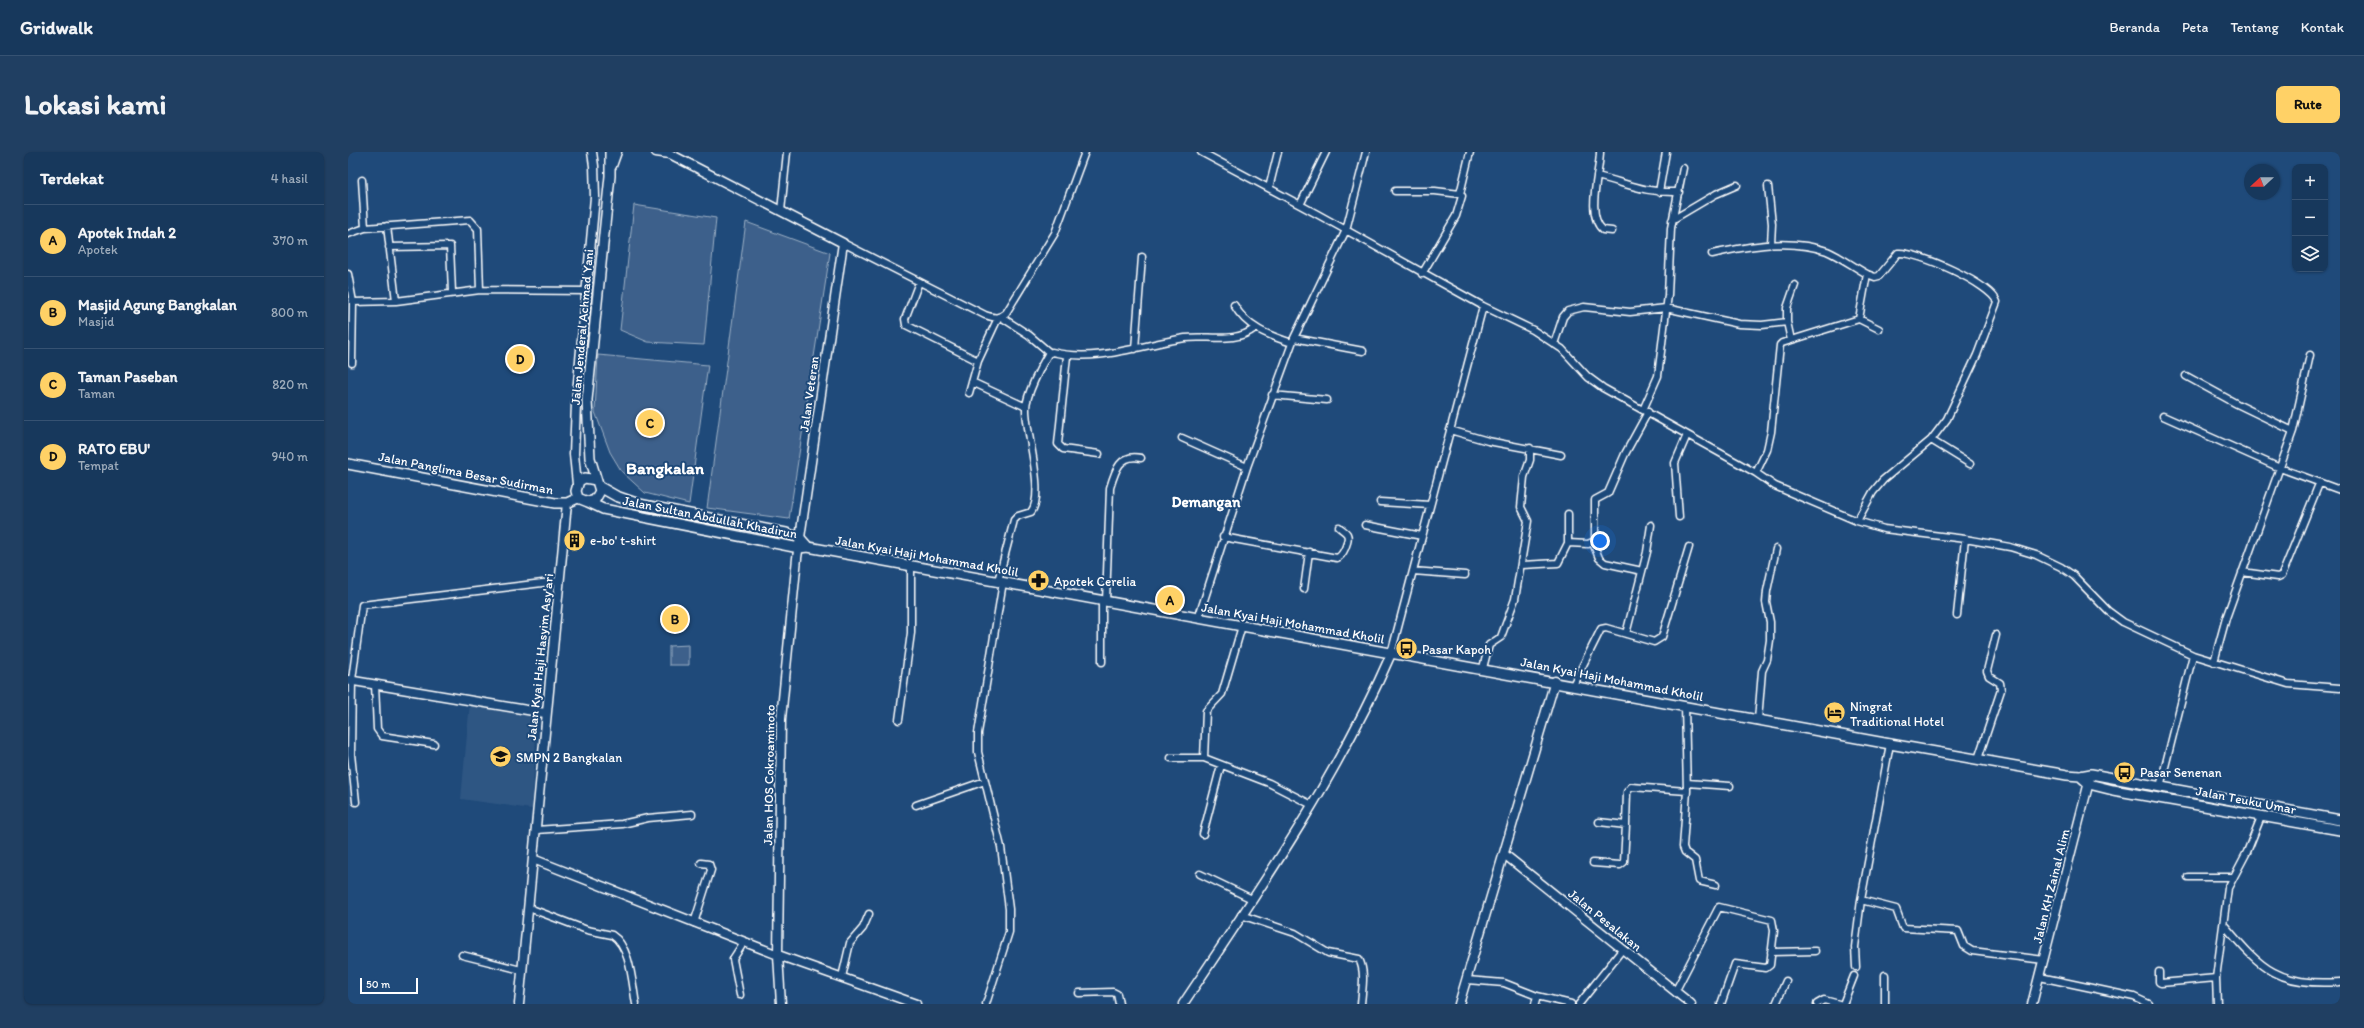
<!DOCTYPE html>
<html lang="id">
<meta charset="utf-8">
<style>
body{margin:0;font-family:Itim,sans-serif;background:#203f62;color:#f1f3f6}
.controls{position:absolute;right:12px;top:12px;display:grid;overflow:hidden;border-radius:8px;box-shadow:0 1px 3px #0004}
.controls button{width:36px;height:36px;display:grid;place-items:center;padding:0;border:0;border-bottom:1px solid #365272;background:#17385c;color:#f1f3f6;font:20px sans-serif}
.compass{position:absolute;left:1896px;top:12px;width:36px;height:36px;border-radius:50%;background:#17385c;box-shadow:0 1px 3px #0004;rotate:248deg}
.scale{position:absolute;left:12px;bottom:10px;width:58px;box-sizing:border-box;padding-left:4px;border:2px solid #fff;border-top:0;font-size:11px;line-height:14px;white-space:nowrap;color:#fff;-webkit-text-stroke:3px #1f4a7a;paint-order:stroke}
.you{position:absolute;left:1252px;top:389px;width:14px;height:14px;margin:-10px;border:3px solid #fff;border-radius:50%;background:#1a73e8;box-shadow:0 0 0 6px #1a73e833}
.badge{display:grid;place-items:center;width:26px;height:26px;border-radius:50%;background:#ffd166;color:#111;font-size:13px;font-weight:700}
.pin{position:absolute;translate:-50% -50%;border:2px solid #fff;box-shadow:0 1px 4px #0006}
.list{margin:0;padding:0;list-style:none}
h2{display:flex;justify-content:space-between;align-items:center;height:52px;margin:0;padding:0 16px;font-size:17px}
h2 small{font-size:13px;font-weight:400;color:#9eacbb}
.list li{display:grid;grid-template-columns:26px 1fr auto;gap:12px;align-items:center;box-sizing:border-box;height:72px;padding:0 16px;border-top:1px solid #365272}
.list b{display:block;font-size:15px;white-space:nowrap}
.list p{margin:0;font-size:13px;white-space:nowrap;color:#9eacbb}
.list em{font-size:13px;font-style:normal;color:#9eacbb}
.icon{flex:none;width:22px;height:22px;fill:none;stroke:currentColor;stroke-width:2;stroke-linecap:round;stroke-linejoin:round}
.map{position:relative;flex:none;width:1992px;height:852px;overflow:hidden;border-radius:8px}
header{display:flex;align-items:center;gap:24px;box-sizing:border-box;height:56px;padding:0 20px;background:#17385c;border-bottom:1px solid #365272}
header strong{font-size:19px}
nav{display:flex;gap:22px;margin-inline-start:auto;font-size:14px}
.intro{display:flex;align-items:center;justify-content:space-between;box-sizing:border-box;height:96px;padding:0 24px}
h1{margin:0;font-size:28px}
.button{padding:10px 18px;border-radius:8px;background:#ffd166;color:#111;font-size:14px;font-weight:700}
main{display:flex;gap:24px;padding:0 24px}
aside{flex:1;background:#17385c;border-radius:8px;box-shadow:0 1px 3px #0004}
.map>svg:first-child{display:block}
</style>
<header>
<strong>Gridwalk</strong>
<nav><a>Beranda</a><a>Peta</a><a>Tentang</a><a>Kontak</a></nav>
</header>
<div class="intro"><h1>Lokasi kami</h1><a class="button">Rute</a></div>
<main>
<aside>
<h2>Terdekat<small>4 hasil</small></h2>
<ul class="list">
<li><span class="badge">A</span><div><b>Apotek Indah 2</b><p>Apotek</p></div><em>370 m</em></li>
<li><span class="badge">B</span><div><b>Masjid Agung Bangkalan</b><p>Masjid</p></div><em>800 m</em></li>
<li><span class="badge">C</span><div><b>Taman Paseban</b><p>Taman</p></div><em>820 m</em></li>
<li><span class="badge">D</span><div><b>RATO EBU'</b><p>Tempat</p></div><em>940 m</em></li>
</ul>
</aside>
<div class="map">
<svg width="1992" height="852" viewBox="0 0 1992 852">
<rect width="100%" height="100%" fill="#1f4a7a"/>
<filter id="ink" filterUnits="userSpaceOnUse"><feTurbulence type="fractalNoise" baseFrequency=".025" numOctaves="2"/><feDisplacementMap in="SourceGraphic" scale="8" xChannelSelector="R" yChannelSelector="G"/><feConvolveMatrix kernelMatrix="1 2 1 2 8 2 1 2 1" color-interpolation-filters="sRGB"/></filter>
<g filter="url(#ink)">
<path fill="#2e5683" d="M122,550L189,562L184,657L113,647Z"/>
<path fill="#3c618b" stroke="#9eb0c5" d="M286,53L368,66L356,193L300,190L272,178Z
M398,70L482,101L441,367L359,356Z
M250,203L360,213L341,352L297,341L274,320L262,300L247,260Z
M341,493V513H321V494Z"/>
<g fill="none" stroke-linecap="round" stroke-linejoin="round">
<defs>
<path id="minor" d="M853,0L969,62L1135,154L1185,178L1214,197L1240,225L1255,236L1408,321L1427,334L1509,369L1536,377L1617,387L1662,395L1688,403L1713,415L1726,424L1760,459L1775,470L1845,503L1812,635
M1252,0C1252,20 1237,63 1255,78L1264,79
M1249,24C1281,32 1296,41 1331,40
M14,28L17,76
M1420,34L1424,72L1423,92
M921,36L930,0
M1047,39H1087L1112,42L1114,44L1108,64L1074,122
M1311,40L1318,0
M1112,42L1122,0
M952,53L978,0
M433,59L439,0
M1324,68L1368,42L1389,33
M39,74L48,149
M0,82L17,76L122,68L130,77L132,138
M495,91L637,163C646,166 651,167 658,161L707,81L737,0
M41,95L102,94L104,140
M1364,102C1400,94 1442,86 1479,99C1493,105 1506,115 1519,122
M0,122L5,150L4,211
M571,130L557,167L558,173L630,209
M5,150L48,149L132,138L239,139
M886,153C899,176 920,183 944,191
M653,165L681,183L702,201
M1439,170L1443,188
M946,186L1015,199
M1206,192L1215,165L1220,159L1236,155L1282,160L1318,156L1391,172L1414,173L1439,170V156L1447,133
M787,197L794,105
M719,204L710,292L715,297L751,302
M1838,224L1889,252L1945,279L1878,466L1866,510
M624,230L678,255
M621,241L630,209L650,166
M924,243L979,248
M1295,258L1310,224L1320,143L1323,76L1335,16
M1815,264L1932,316L1992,338
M1102,278L1140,289L1213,303
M1945,279L1962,203
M834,286L899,315
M1583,288L1622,312
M1408,321L1419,298L1423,280L1432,193L1434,191L1511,167L1531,177
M1032,350L1082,353
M1331,365L1327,311L1339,283
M1509,369L1525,340L1535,328L1583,288L1599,267L1629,203L1649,150C1643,132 1569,99 1550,101L1531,124L1527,125L1519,122L1511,167
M1017,373L1074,384
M875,385L989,406C995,404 1002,388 999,382C997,379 993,377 991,375
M1220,391L1240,392L1247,389V348L1260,341L1277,302L1300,260
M1245,391L1251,406L1257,411L1294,419
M1174,413L1210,411L1220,391V362
M1065,419L1117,423
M1894,420L1930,425L1934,423L1971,332
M650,429L666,368L670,364L683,360C698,342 677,279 678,256C678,243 693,214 700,202L704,200C749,211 792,193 837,186C861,183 887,192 907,176
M956,437L961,400
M754,450V510
M758,450L762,336C767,319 772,301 793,306
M1609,463L1617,387
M850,467L899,315L946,186L998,78L1018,0
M894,474L874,542L858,559L856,606L921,631L964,653
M1278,482L1299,400L1303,373
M1043,502L1135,154
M1845,503L1940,532L1992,536
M1135,516L1141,493L1153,485L1167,447L1180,369L1173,355L1176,325L1182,308V296
M27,532L29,577L34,584L86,592
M1225,533L1253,477L1258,476L1306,490L1314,485L1341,395
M1337,554L1339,639L1335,695L1337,700L1347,708L1351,729L1368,733
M551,568L563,481V414
M1410,568L1414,519L1419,508L1422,488V470L1418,450L1419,439L1428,397
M823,606H856
M1630,607L1653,538L1652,531L1641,524L1639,519L1648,483
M1339,631L1382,634
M8,650L3,602L4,528L14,453L211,429
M568,653L637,629
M1251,670L1278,673L1279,640L1283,635L1339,639
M188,678L274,672L300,666L344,662
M855,682L873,613
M1245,711L1272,713L1276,710L1278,673
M852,722L904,747
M1840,725H1885
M1513,748L1548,757L1555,776L1610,779L1616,794L1624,799L1696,808
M181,756L239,778L264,783C283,795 284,831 288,852
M893,763L947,781L980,801L1011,807C1018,821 1014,837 1013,852
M346,771L363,718L361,712L353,711
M1877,774C1914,818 1931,834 1992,830
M1423,800L1467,799
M114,803L173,818
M1508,815L1507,795L1513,748L1542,592
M1811,820V830L1813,831L1868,826
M494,825L502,791L515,776L521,762
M1692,825L1786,845L1801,852
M1119,828L1156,831L1189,844L1223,852
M1327,840L1371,755L1424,768L1426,779L1422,813L1418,816L1387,812L1373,852
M731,841L765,840L769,842L771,852
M392,843L385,807L396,790
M638,852L661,780V757L653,695L630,600V581L655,430
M1187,852L1189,844
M1231,852L1274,798
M1428,852L1438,829
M1469,852L1476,848L1491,852
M1495,852L1506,824
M1537,852V823
M1869,852L1868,826L1880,736L1899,700L1913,665"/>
<path id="tertiary" d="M308,0L322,2L495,91L449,406L433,567L430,803L433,852
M264,14L269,0
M229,332L226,302L228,252L247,45L246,14L244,0
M0,528L197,561
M1156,702L1343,852
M185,707L430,803L568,852
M171,852L219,351
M835,852C910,740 989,626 1043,502
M1111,852L1207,529
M1684,852L1742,626"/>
<path id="secondary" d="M0,312L207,351H219L230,346
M248,328L237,326L231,329L228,339L230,346L240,350L247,348L252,339L242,306L239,248L262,24V0
M252,335L268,344L291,352L438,381L452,386L460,395
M240,350L255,357L451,396L460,395L1542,592L1719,623L1732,624L1743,622L1992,668
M1732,624L1741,632L1765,638L1992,678"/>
</defs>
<use href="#minor" stroke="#fff" stroke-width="9"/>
<use href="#tertiary" stroke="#fff" stroke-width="11"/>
<use href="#secondary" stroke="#fff" stroke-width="12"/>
<use href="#minor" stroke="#1f4a7a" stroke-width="6"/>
<use href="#tertiary" stroke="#1f4a7a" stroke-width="8"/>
<use href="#secondary" stroke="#1f4a7a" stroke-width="9"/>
</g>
</g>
<defs>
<symbol id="building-disc" viewBox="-11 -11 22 22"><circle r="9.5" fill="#ffd166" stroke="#1f4a7a"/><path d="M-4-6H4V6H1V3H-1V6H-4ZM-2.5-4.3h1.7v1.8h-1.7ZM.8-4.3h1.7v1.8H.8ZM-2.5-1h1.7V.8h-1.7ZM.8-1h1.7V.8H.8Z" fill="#111"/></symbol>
<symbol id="pharmacy-disc" viewBox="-11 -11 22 22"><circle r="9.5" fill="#ffd166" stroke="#1f4a7a"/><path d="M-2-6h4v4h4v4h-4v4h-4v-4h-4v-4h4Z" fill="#111"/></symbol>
<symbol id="bus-disc" viewBox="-11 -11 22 22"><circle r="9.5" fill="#ffd166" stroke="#1f4a7a"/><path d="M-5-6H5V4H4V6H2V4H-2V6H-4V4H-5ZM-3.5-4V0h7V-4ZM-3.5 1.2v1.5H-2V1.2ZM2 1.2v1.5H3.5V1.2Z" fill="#111"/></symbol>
<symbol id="hotel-disc" viewBox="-11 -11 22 22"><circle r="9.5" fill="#ffd166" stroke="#1f4a7a"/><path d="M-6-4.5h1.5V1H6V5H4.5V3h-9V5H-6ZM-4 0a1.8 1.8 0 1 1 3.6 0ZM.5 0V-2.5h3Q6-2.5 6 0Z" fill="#111"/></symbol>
<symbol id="school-disc" viewBox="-11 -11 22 22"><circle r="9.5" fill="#ffd166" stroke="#1f4a7a"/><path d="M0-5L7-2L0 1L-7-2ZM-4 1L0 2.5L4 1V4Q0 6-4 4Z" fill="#111"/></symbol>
</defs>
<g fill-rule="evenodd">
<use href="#building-disc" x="214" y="376" width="25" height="25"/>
<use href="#pharmacy-disc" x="678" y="416" width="25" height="25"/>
<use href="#bus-disc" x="1046" y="484" width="25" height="25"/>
<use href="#hotel-disc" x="1474" y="548" width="25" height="25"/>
<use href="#school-disc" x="140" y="592" width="25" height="25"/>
<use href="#bus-disc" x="1764" y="608" width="25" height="25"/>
</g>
<g text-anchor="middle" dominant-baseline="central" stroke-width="4" stroke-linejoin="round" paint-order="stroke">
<g font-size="13" fill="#fff" stroke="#1f4a7a">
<text transform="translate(234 175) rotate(-85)">Jalan Jenderal Achmad Yani</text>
<text transform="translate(461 242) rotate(-82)">Jalan Veteran</text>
<text transform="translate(118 321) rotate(11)">Jalan Panglima Besar Sudirman</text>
<text transform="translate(362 365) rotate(11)">Jalan Sultan Abdullah Khadirun</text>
<text transform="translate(579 404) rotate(10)">Jalan Kyai Haji Mohammad Kholil</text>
<text transform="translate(945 471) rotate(10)">Jalan Kyai Haji Mohammad Kholil</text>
<text transform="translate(192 505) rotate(-84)">Jalan Kyai Haji Hasyim Asy'ari</text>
<text transform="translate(1264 527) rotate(11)">Jalan Kyai Haji Mohammad Kholil</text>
<text transform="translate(421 623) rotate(-89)">Jalan HOS Cokroaminoto</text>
<text transform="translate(1898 648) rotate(11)">Jalan Teuku Umar</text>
<text transform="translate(1703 734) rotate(-76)">Jalan KH Zainal Alim</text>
<text transform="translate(1257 768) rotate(39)">Jalan Pesalakan</text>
</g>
<g font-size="13" fill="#fff" stroke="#1f4a7a" text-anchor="start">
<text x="242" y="388">e-bo' t-shirt</text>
<text x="706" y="429">Apotek Cerelia</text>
<text x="1074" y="497">Pasar Kapoh</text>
<text x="1502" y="554">Ningrat<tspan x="1502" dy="15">Traditional Hotel</tspan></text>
<text x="168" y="605">SMPN 2 Bangkalan</text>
<text x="1792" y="620">Pasar Senenan</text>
</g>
<g font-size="15" font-weight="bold" fill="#fff" stroke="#1f4a7a">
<text x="858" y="350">Demangan</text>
</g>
<g font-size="17" font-weight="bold" fill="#fff" stroke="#1f4a7a">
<text x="317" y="316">Bangkalan</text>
</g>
</g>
</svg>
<div class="controls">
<button>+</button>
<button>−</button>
<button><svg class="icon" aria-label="layers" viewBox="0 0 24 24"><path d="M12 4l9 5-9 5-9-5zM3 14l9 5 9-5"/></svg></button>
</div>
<svg class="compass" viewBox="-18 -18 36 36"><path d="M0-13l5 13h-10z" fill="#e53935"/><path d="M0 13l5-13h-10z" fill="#9eacbb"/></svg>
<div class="scale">50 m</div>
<div class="you"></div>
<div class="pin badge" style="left:822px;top:448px">A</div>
<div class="pin badge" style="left:327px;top:467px">B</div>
<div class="pin badge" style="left:302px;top:271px">C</div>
<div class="pin badge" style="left:172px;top:207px">D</div>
</div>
</main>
